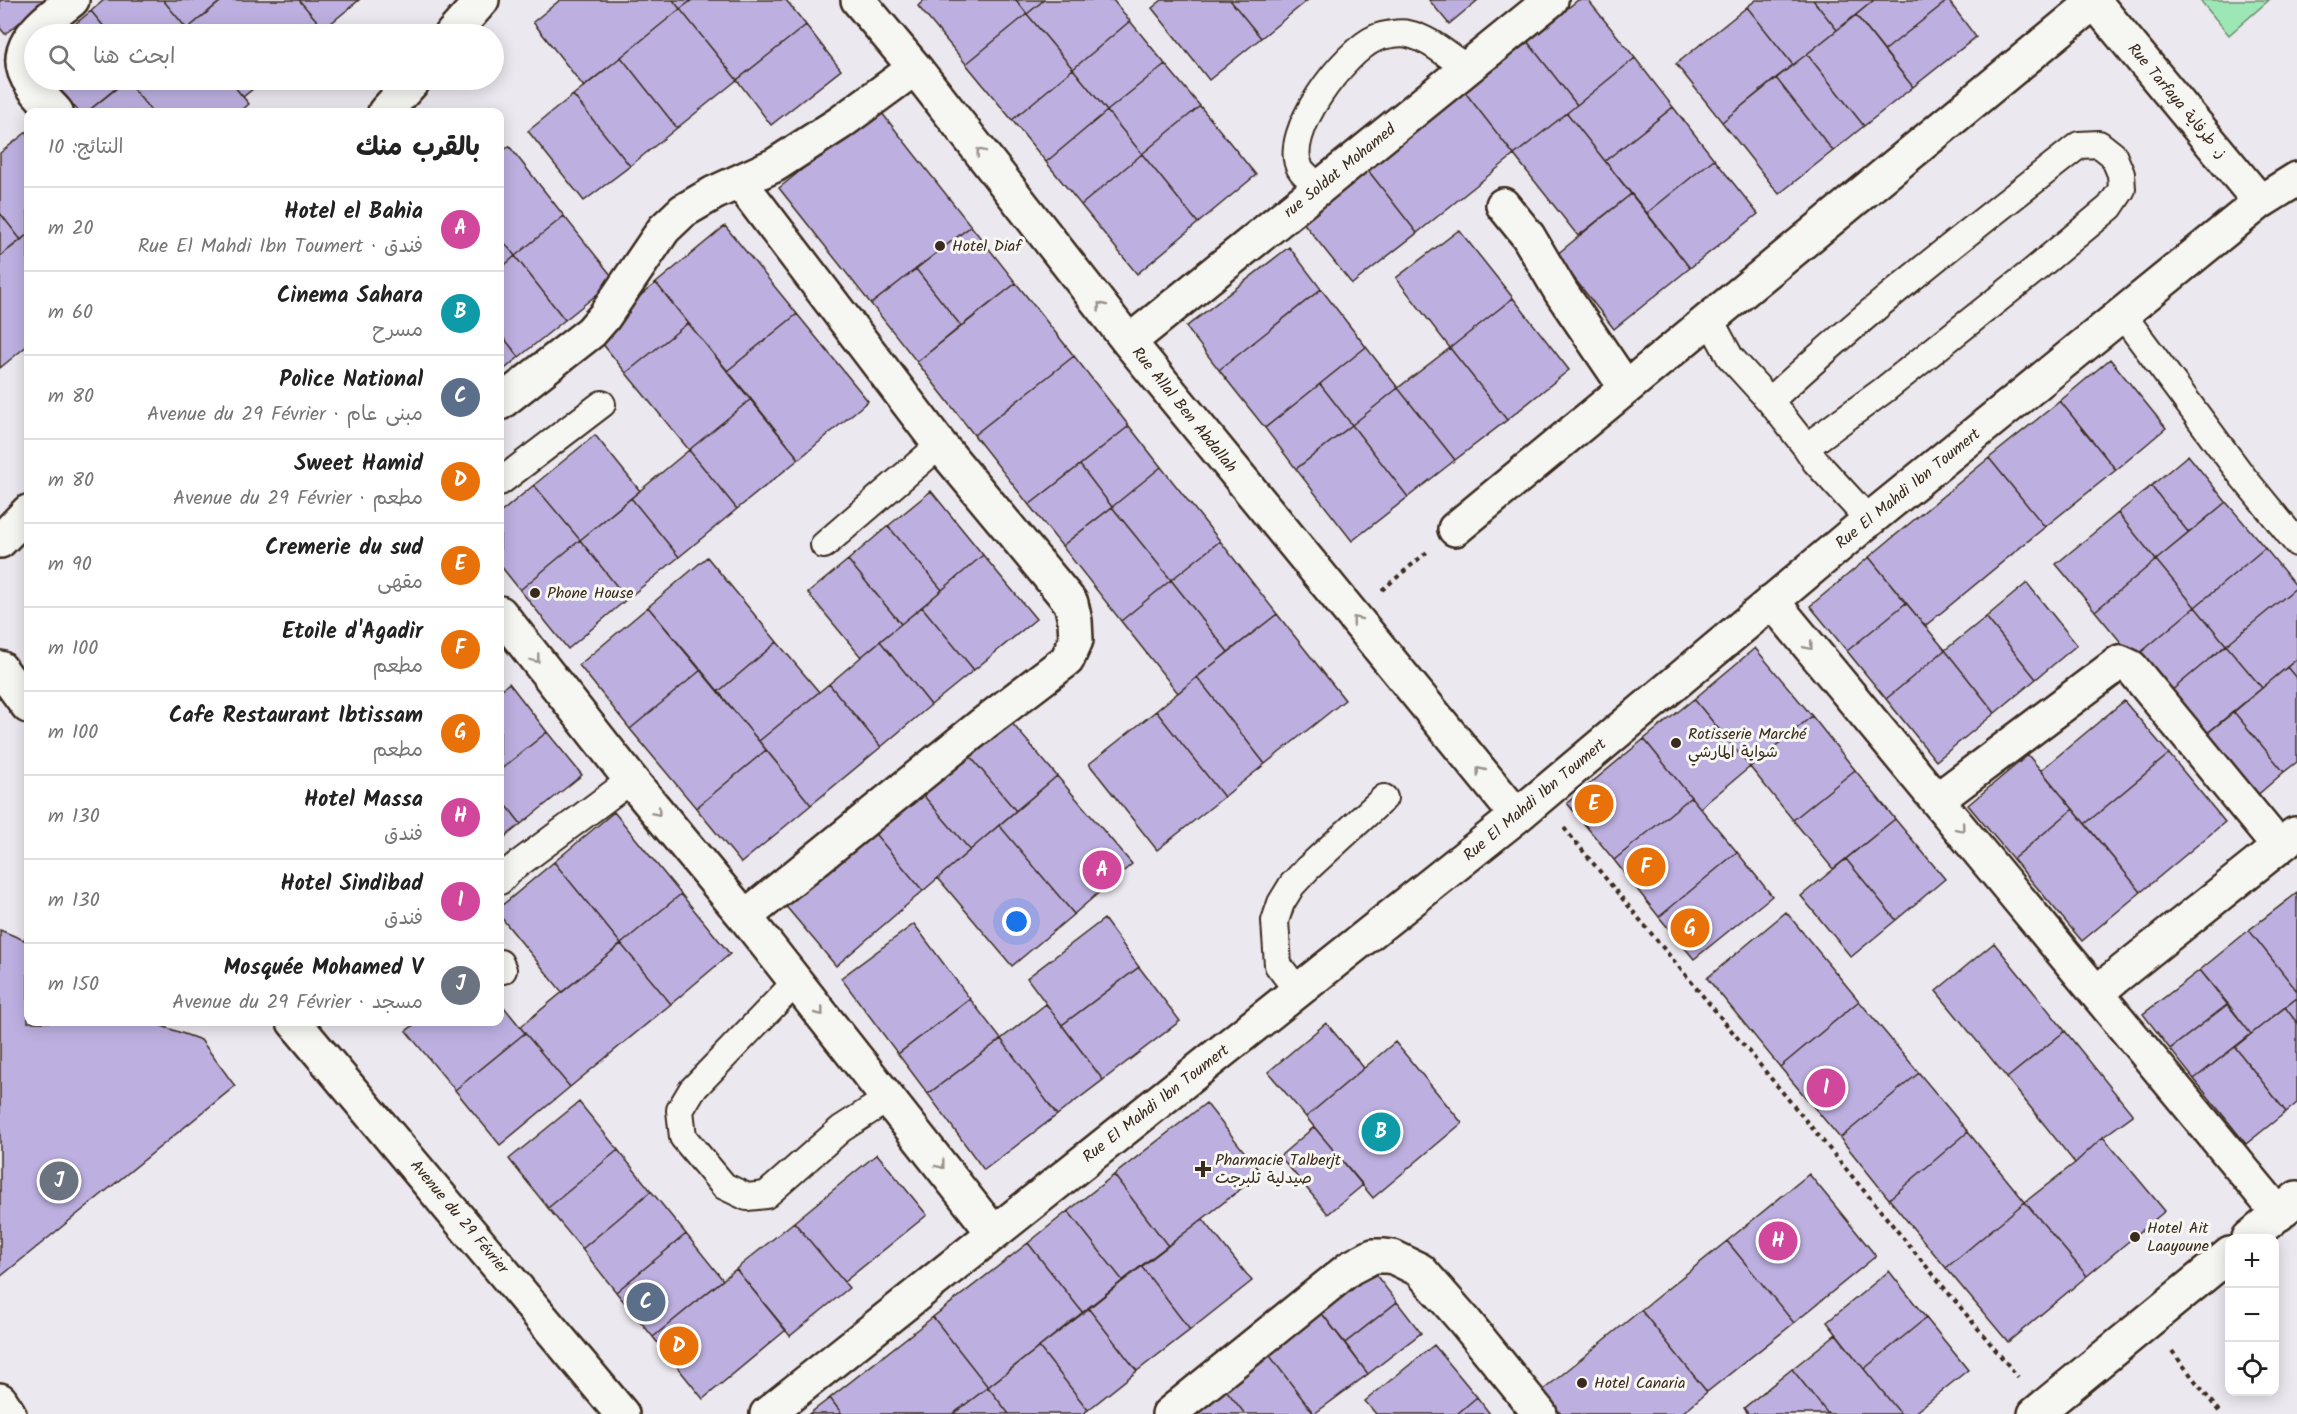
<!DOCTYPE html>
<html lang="ar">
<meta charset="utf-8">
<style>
body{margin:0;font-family:Kalam,"Playpen Sans Arabic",sans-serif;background:#f2f2f2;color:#222;direction:rtl}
.controls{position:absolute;right:18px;bottom:18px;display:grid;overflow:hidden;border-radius:12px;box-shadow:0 3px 15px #0003}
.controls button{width:54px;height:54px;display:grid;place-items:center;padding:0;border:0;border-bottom:2px solid #e0e0e0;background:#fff;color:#222;font:30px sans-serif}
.you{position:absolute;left:1017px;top:922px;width:21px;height:21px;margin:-15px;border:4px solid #fff;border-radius:50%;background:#1a73e8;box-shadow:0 0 0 9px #1a73e833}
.badge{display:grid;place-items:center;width:39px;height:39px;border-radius:50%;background:#3b2a1e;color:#fff;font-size:20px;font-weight:700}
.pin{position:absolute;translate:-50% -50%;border:3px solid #fff;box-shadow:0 2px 6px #0006}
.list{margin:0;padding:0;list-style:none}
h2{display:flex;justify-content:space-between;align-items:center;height:78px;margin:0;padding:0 24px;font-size:26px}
h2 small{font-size:20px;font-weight:400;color:#767676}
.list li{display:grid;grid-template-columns:39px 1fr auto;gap:18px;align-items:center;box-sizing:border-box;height:84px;padding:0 24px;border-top:2px solid #e0e0e0}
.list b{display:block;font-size:22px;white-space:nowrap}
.list p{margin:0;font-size:20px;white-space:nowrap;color:#767676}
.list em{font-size:20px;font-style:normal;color:#767676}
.icon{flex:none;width:33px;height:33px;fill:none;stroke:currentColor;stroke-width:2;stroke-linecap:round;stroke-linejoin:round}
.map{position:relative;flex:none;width:2297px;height:1414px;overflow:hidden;direction:ltr}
.search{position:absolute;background:#fff;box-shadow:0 3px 15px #0003;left:24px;top:24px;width:480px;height:66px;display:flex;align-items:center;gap:15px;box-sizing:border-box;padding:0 21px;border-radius:33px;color:#767676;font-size:22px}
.panel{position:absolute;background:#fff;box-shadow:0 3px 15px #0003;left:24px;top:108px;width:480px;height:918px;border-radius:12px;direction:rtl}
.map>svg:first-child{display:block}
</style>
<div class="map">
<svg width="2297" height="1414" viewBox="0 0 2297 1414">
<rect width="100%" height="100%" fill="#ebe8ef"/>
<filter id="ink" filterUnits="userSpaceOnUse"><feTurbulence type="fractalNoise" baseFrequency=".0167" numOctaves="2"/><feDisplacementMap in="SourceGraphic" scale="12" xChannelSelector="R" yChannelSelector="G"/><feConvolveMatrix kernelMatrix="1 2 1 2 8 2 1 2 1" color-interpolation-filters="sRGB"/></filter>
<g filter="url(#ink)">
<path fill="#9de7b6" stroke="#6c886a" stroke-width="1.5" d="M2200,0H2269L2229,35Z"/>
<path fill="#bdb0e1" stroke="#3b2a1e" stroke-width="1.5" d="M0,0H48L5,34L0,28Z
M104,0H163L187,29L180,34H110L91,11Z
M163,0H219L220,2L187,29Z
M222,0H299L324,29L318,34H191L187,29Z
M299,0H359L324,29Z
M560,0H673L680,9L584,87L533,22Z
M673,0H692L680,9Z
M692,0H786L806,25L737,80L680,9Z
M924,0H1016L1027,14L966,64L918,6Z
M1016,0H1044L1027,14Z
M1044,0H1113L1130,21L1073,69L1027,14Z
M1162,0H1230L1261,38L1209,80L1152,8Z
M1230,0H1308L1261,38Z
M1429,0H1478L1449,24Z
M1578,0H1588L1635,58L1577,105L1527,41Z
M1756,0H1813L1837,30L1793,65L1747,7Z
M1813,0H1874L1837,30Z
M1874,0H1948L1884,51L1856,15Z
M1948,0L1976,37L1913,87L1884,51Z
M1747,7L1793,65L1722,122L1676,64Z
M680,9L737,80L677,128L621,57Z
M91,11L110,34H63Z
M1027,14L1073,69L1012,120L966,64Z
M1856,15L1913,87L1864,126L1807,54Z
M1130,21L1165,64L1107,111L1073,69Z
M806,25L841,70L771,125L737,80Z
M1527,41L1577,105L1514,155L1464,91Z
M1807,54L1864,126L1833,151L1776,78Z
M621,57L677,128L630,166L573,95Z
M1635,58L1673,107L1605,161L1567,113Z
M1165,64L1200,106L1142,154L1107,111Z
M1073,69L1107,111L1046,162L1012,120Z
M1776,78L1833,151L1779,194L1722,122Z
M52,80H127L87,112H79Z
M126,80L152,112H87Z
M126,80H229L249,104L240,112H152Z
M229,80H264L243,97Z
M1464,91L1514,155L1417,233L1367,169Z
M573,95L630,166L584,201L528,131Z
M1200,106L1256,175L1198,223L1142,154Z
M1673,107L1714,159L1647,213L1605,161Z
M878,108L971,226L871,304L779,188Z
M1107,111L1142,154L1081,205L1046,162Z
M1567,113L1631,194L1578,236L1514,155Z
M28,131V234L21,240L0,213V153Z
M509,146L564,216L515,256L500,237V154Z
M1142,154L1198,223L1137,274L1081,205Z
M1714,159L1758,214L1690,268L1647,213Z
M1367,169L1417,233L1352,284L1302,221Z
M1631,194L1690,268L1614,329L1556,255Z
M0,213L21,240L0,256Z
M564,216L615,280L565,320L515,256Z
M725,226L797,314L727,371L656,283Z
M971,226L1016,283L961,326L916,269Z
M1459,230L1513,298L1450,348L1396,278Z
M28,234V345L0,368V256Z
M500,237L515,256L500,269Z
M1289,247L1321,289L1219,370L1186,327Z
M515,256L565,320L519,357L500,333V269Z
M916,269L961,326L917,362L871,304Z
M656,283L688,323L626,373L594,333Z
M1016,283L1074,356L974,435L917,362Z
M1321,289L1366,347L1265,428L1219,370Z
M1513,298L1569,370L1507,420L1450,348Z
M797,314L868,401L799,459L727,371Z
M688,323L751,399L689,450L626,373Z
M500,333L519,357L500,373Z
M1366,347L1398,388L1352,425L1320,384Z
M1450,348L1507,420L1455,460L1398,388Z
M1074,356L1129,426L1029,505L974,435Z
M2110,359L2166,428L2116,470L2060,401Z
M1320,384L1352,425L1296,469L1265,428Z
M1398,388L1455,460L1408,497L1352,425Z
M751,399L799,459L737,509L689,450Z
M2060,401L2116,470L2045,527L1989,458Z
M1352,425L1408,497L1352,541L1296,469Z
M1129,426L1161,467L1112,507L1080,465Z
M595,435L640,491L580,540L534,485Z
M689,450L737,509L679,557L631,498Z
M2188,455L2226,502L2189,533L2151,486Z
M1989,458L2045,527L1925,626L1869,557Z
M1080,465L1112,507L1062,546L1029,505Z
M1161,467L1220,541L1171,580L1112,507Z
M534,485L580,540L520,590L500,565V513Z
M2151,486L2189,533L2156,560L2118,513Z
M931,491L983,555L942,590L888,526Z
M631,498L679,557L627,599L580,540Z
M2226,502L2265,548L2195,607L2156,560Z
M1112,507L1171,580L1121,621L1062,546Z
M2118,513L2156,560L2095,611L2056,564Z
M888,526L942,590L901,624L848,560Z
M580,540L627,599L568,649L520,590Z
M1220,541L1277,614L1228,652L1171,580Z
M2265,548L2297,587L2226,645L2195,607Z
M983,555L1036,619L974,670L922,607Z
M707,557L777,642L718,692L648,607Z
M1869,557L1906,603L1847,651L1810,606Z
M848,560L901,624L861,657L808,593Z
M2156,560L2195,607L2134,658L2095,611Z
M1171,580L1228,652L1178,693L1121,621Z
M2027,583L2077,645L2036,679L1986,617Z
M2297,587V659L2262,688L2226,645Z
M1906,603L1945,650L1886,699L1847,651Z
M648,607L701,670L630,729L579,665Z
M922,607L974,670L931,705L880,641Z
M2195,607L2226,645L2165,696L2134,658Z
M1277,614L1345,700L1265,764L1197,677Z
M1986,617L2036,679L1995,713L1945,650Z
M880,641L931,705L881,747L829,684Z
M777,642L819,692L759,741L718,692Z
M2226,645L2262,688L2206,734L2165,696Z
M1755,648L1812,716L1750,767L1694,699Z
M1945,650L1995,713L1936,761L1886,699Z
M2297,659V679L2287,667Z
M2287,667L2297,679V762L2284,772L2234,712Z
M701,670L766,750L696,808L630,729Z
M1197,677L1265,764L1224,797L1156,711Z
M509,683L547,732L500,770V691Z
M829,684L881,747L811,805L759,741Z
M1694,699L1750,767L1700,808L1644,739Z
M2124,701L2169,754L2085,824L2041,770Z
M1156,711L1224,797L1157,850L1089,764Z
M2234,712L2284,772L2254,798L2199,740Z
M1005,715L1057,776L1016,811L964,749Z
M1812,716L1855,770L1793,820L1750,767Z
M547,732L582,775L521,824L500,797V770Z
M1644,739L1691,797L1614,860L1567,803Z
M964,749L1016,811L970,850L918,789Z
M766,750L811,805L741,863L696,808Z
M2169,754L2225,822L2141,892L2085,824Z
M2028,755L2073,809L2013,859L1968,805Z
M1855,770L1895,819L1833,869L1793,820Z
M1057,776L1132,864L1074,914L999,825Z
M918,789L970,850L923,891L871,829Z
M500,797L521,824L500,841Z
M1691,797L1737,852L1659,917L1614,860Z
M2073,809L2141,892L2082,941L2013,859Z
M614,812L681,894L621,944L554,862Z
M1895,819L1945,879L1896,920L1846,859Z
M999,825L1074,914L1012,966L938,878Z
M871,829L923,891L836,966L784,904Z
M1737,852L1772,896L1694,959L1659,917Z
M1846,859L1896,920L1851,957L1801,896Z
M554,862L621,944L562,992L500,916V907Z
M2297,893V991L2249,930Z
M681,894L730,954L671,1004L621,944Z
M1786,912L1859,1001L1780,1067L1707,978Z
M1104,919L1139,967L1062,1025L1027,978Z
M914,924L970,999L898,1054L841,978Z
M0,930L24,940L27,933L28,934V1022H160L159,1025L201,1040L235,1086L0,1277Z
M2249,930L2297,991V998L2251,1034L2200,970Z
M1994,943L2065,1031L2007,1078L1936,991Z
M621,944L671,1004L570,1087L520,1027Z
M1139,967L1180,1021L1103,1080L1062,1025Z
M2200,970L2228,1004L2170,1049L2143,1014Z
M2297,998V1023L2285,1007Z
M970,999L1001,1039L928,1094L898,1054Z
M1859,1001L1919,1073L1840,1138L1780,1067Z
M500,1002L525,1033L455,1090L406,1031L418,1022H500Z
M1046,1004L1103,1080L1057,1115L1001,1039Z
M2228,1004L2251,1034L2194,1079L2170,1049Z
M2285,1007L2297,1023V1103L2286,1112L2235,1047Z
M1326,1023L1364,1068L1306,1117L1268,1072Z
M2065,1031L2133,1115L2103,1137L2075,1163L2007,1078Z
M525,1033L570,1087L500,1145L455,1090Z
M1001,1039L1057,1115L984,1170L928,1094Z
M1395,1042L1462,1123L1373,1198L1306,1117Z
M2235,1047L2286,1112L2246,1144L2194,1079Z
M1919,1073L1968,1132L1889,1199L1840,1138Z
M579,1102L618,1150L548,1208L509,1159Z
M1206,1103L1261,1173L1168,1246L1114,1175Z
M1314,1127L1363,1185L1328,1214L1280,1156Z
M1968,1132L2025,1202L1946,1268L1889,1199Z
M2103,1137L2165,1211L2087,1276L2025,1202L2075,1163Z
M618,1150L651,1191L582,1249L548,1208Z
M877,1154L927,1215L844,1282L794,1222Z
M1809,1174L1876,1256L1794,1323L1727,1241Z
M1114,1175L1168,1246L1123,1281L1068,1211Z
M651,1191L686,1234L616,1292L582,1249Z
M2025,1202L2087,1276L2008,1342L1946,1268Z
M1068,1211L1123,1281L1083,1313L1028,1243Z
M1203,1219L1252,1281L1190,1330L1141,1266Z
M794,1222L849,1288L790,1336L736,1269Z
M686,1234L723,1280L653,1337L616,1292Z
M1727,1241L1794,1323L1707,1392L1641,1310Z
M1028,1243L1083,1313L988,1387L933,1317Z
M1141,1266L1190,1330L1137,1371L1088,1308Z
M736,1269L786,1330L703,1399L653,1337Z
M1372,1270L1397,1302L1345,1343L1320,1311Z
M1889,1271L1926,1318L1864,1369L1827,1322Z
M1397,1302L1421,1333L1368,1374L1345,1343Z
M1088,1308L1137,1371L1088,1410L1039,1347Z
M1641,1310L1707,1392L1681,1414H1561L1542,1391Z
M1320,1311L1368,1374L1314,1414L1267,1352Z
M933,1317L988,1387L953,1414H842L830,1398Z
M1926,1318L1968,1370L1913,1414H1901L1864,1369Z
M1836,1334L1864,1369L1901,1414H1828L1792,1369Z
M1434,1345L1477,1397L1457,1414H1376L1365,1401Z
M1039,1347L1088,1410L1082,1414H1009L988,1387Z
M1267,1352L1314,1414H1245L1223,1386Z
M1792,1369L1828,1414H1748L1744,1408Z
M1223,1386L1245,1414H1188Z
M988,1387L1009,1414H953Z
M1477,1397L1490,1414H1457Z
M830,1398L842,1414H809Z"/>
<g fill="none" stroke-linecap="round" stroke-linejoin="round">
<defs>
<path id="lane" d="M1320,188C1314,182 1304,175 1300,168C1281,134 1345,51 1376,38C1383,35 1400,32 1408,34C1429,38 1449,57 1467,68
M2122,314L2243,477L2297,543
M1710,320L1730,357L1770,401C1867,310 1974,228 2079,145L2099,144L2113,155L2121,174L2122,189L2110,207L2032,272L1884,390L1806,447L1815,461L1869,520
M1770,401L1806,447
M500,482L602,404
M824,545L940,445
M500,881L509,871L631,780
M500,963L503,970
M795,983L692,1090L680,1110L683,1137L724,1186L747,1197L766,1195L841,1129L889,1098
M1298,991L1278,965L1275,921L1281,903L1292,885L1307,869L1384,798"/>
<path id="street" d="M858,0L915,68L1129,342L1517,816
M2093,0L2260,202
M56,112C48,103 39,95 32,85C5,47 45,22 72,0
M740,182L940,445L1071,603L1075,621L1076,640L1067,660L983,724L745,917
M1503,205L1528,236L1561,292L1626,388
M1129,342L1551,0
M500,403L591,332L604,317L664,229L683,211L714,193L775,165L840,123L915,68
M1455,529L2094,2
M1772,601L2279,1214
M500,613L631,780L745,917L993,1232
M1937,800L2120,662L2131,667L2279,847
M2097,992L2295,834
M2249,1238L2297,1198
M0,1400L9,1414
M767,1414L1517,816L1869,520L2260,202L2297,179
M1169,1414L1350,1268L1373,1256H1385L1393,1257L1420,1270L1463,1319L1540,1414
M2035,1414L2230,1254"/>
<path id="secondary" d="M452,34L482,0
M385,112L414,80
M0,541L28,512
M0,668L28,706
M294,1022L622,1414"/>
</defs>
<use href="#lane" stroke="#3b2a1e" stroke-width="30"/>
<use href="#street" stroke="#3b2a1e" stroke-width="38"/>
<use href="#secondary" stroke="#3b2a1e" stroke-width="38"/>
<path stroke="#3b2a1e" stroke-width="4" stroke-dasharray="4.5 4.5" stroke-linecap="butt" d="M1382,590L1427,552
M1564,828L2018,1377
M2172,1351L2221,1414"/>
<use href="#lane" stroke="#f6f6f2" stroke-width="26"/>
<use href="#street" stroke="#f6f6f2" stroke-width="33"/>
<use href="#secondary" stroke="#f6f6f2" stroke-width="33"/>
</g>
<defs><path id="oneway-chevron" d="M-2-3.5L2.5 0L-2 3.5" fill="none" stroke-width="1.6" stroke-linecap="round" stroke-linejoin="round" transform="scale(1.5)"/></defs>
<g stroke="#989088">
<use href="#oneway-chevron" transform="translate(980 152) rotate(-128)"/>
<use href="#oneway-chevron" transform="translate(1101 306) rotate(-128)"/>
<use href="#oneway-chevron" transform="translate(1356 620) rotate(-129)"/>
<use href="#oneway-chevron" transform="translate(1809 646) rotate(50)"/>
<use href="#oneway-chevron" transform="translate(536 659) rotate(52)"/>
<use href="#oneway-chevron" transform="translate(1480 771) rotate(-129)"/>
<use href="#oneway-chevron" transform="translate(657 812) rotate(50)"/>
<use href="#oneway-chevron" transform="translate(1961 828) rotate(50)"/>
<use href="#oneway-chevron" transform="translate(820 1012) rotate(51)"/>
<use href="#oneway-chevron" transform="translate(941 1165) rotate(52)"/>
</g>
</g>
<g fill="#3b2a1e" stroke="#f6f6f2" stroke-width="2">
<circle cx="940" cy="246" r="6"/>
<circle cx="535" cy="593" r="6"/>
<circle cx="1676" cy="743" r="6"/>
<path d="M1200 1160h6v6h6v6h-6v6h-6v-6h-6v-6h6z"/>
<circle cx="2135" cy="1237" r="6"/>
<circle cx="1582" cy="1383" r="6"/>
</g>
<g text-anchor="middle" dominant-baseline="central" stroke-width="6" stroke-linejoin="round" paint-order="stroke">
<g font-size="16" fill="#3b2a1e" stroke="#f6f6f2">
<text transform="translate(2177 101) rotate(50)">Rue Tarfaya ز. طرفاية</text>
<text transform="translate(1340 171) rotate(-39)">rue Soldat Mohamed</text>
<text transform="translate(1184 410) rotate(51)">Rue Allal Ben Abdallah</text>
<text transform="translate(1908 489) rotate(-39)">Rue El Mahdi Ibn Toumert</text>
<text transform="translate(1535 800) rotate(-40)">Rue El Mahdi Ibn Toumert</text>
<text transform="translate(1156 1104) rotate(-38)">Rue El Mahdi Ibn Toumert</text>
<text transform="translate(459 1217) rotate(50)">Avenue du 29 Février</text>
</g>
<g font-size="16" fill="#3b2a1e" stroke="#f6f6f2" text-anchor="start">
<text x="952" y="246">Hotel Diaf</text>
<text x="547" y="593">Phone House</text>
<text x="1688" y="734">Rotisserie Marché<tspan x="1688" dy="18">شواية المارشي</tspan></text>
<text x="1215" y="1160">Pharmacie Talberjt<tspan x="1215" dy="18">صيدلية تلبرجت</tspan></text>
<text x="2147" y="1228">Hotel Ait<tspan x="2147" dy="18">Laayoune</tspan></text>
<text x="1594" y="1383">Hotel Canaria</text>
</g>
</g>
</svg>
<div class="controls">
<button>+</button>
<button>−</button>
<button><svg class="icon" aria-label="locate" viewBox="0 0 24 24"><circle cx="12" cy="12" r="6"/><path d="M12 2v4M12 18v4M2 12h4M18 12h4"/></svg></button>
</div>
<div class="you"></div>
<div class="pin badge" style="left:1102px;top:870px;background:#d1479c">A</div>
<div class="pin badge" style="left:1381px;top:1132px;background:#0f9aa8">B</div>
<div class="pin badge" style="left:646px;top:1302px;background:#5c6f8a">C</div>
<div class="pin badge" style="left:679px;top:1346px;background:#e8710a">D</div>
<div class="pin badge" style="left:1594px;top:804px;background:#e8710a">E</div>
<div class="pin badge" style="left:1646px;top:867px;background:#e8710a">F</div>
<div class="pin badge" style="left:1690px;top:928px;background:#e8710a">G</div>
<div class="pin badge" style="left:1778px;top:1241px;background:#d1479c">H</div>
<div class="pin badge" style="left:1826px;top:1088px;background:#d1479c">I</div>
<div class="pin badge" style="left:59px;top:1181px;background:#6b7280">J</div>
<div class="search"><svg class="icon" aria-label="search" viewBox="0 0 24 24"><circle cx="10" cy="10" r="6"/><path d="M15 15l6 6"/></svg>ابحث هنا</div>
<section class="panel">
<h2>بالقرب منك<small>النتائج: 10</small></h2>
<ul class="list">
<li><span class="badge" style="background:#d1479c">A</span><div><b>Hotel el Bahia</b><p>فندق · Rue El Mahdi Ibn Toumert</p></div><em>20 m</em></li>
<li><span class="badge" style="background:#0f9aa8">B</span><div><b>Cinema Sahara</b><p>مسرح</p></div><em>60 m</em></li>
<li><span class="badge" style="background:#5c6f8a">C</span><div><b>Police National</b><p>مبنى عام · Avenue du 29 Février</p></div><em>80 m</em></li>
<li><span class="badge" style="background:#e8710a">D</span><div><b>Sweet Hamid</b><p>مطعم · Avenue du 29 Février</p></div><em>80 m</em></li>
<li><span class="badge" style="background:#e8710a">E</span><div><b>Cremerie du sud</b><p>مقهى</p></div><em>90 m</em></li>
<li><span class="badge" style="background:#e8710a">F</span><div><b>Etoile d'Agadir</b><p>مطعم</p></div><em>100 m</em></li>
<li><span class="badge" style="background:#e8710a">G</span><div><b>Cafe Restaurant Ibtissam</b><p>مطعم</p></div><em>100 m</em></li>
<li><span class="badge" style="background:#d1479c">H</span><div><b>Hotel Massa</b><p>فندق</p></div><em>130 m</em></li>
<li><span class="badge" style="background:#d1479c">I</span><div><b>Hotel Sindibad</b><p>فندق</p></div><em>130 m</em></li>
<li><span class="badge" style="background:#6b7280">J</span><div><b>Mosquée Mohamed V</b><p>مسجد · Avenue du 29 Février</p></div><em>150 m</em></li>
</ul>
</section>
</div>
